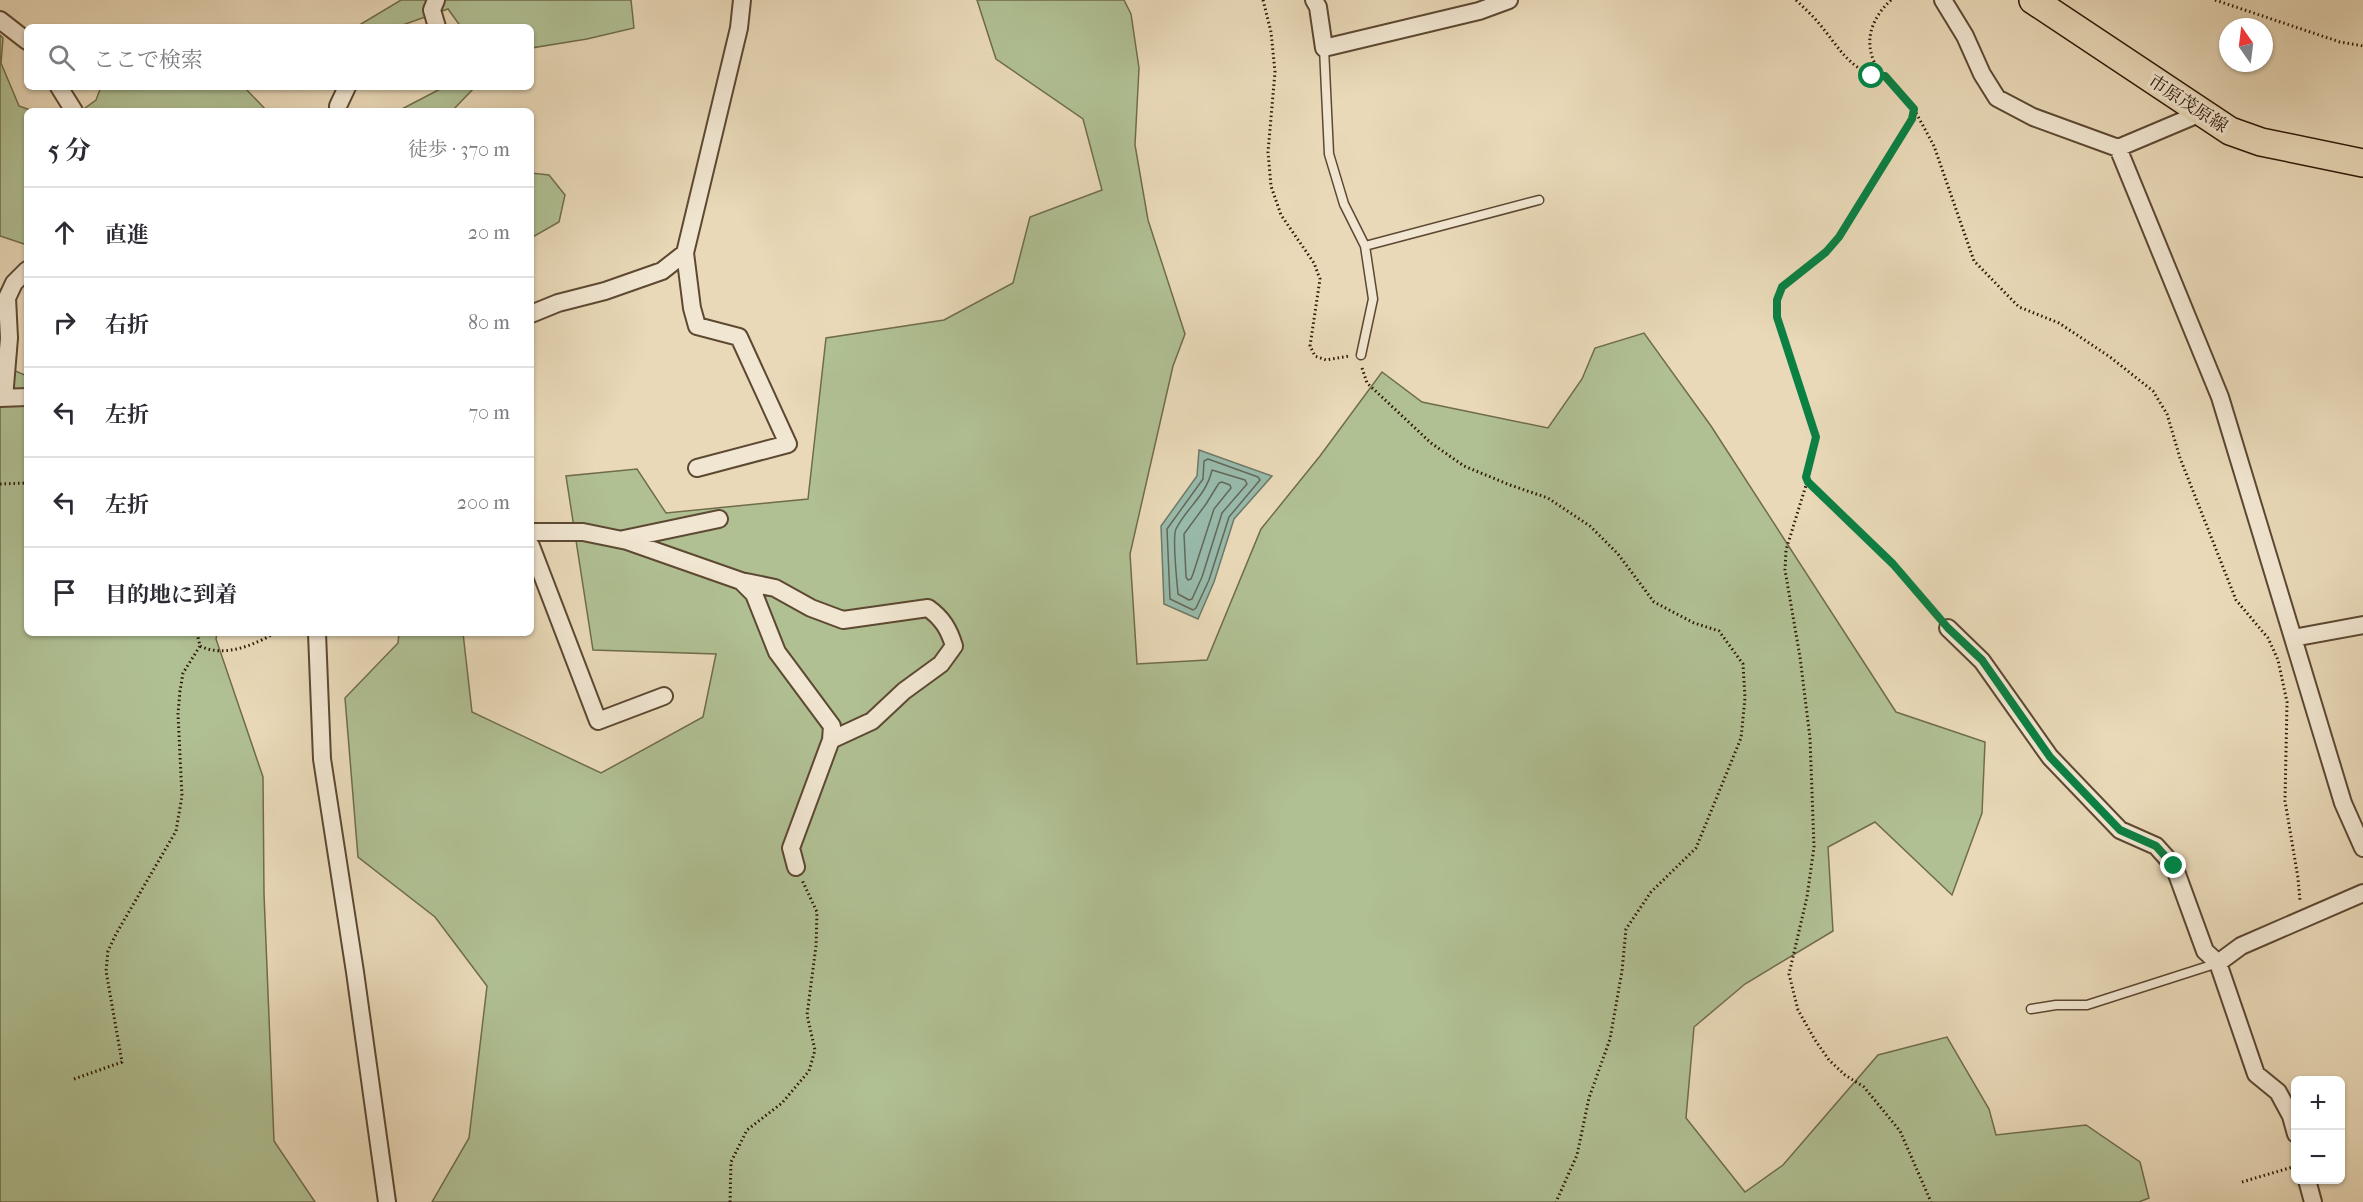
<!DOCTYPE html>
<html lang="ja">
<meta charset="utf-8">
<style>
body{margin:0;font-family:"IM FELL French Canon","Noto Serif JP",serif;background:#f2f2f3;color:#2b2b33}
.controls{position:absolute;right:18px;bottom:18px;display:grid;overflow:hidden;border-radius:9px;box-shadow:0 2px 4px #0004}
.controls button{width:54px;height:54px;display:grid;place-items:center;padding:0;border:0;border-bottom:2px solid #e1e1e2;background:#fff;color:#2b2b33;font:30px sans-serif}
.compass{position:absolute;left:2219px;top:18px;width:54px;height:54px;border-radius:50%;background:#fff;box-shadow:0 2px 4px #0004;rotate:346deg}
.stop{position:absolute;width:18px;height:18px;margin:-14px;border:4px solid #0b8043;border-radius:50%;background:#fff}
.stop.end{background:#0b8043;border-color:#fff;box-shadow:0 2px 6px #0008}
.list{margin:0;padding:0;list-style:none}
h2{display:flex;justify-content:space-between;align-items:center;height:78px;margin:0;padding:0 24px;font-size:26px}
h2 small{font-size:20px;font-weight:400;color:#7c7c81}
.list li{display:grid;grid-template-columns:39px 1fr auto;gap:18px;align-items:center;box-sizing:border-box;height:90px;padding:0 24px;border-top:2px solid #e1e1e2}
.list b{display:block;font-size:22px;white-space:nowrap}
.list em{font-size:20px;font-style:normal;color:#7c7c81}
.icon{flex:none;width:33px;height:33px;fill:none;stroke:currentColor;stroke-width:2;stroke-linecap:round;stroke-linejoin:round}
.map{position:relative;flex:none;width:2363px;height:1202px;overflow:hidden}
.search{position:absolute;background:#fff;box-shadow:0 2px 4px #0004;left:24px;top:24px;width:510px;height:66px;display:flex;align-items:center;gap:15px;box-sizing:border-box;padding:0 21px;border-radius:9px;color:#7c7c81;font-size:22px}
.panel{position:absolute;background:#fff;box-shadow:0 2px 4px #0004;left:24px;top:108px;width:510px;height:528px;border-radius:9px}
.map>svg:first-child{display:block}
</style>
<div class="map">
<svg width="2363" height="1202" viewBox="0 0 2363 1202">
<rect width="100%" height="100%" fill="#e9d9b8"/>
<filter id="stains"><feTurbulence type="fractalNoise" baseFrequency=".00333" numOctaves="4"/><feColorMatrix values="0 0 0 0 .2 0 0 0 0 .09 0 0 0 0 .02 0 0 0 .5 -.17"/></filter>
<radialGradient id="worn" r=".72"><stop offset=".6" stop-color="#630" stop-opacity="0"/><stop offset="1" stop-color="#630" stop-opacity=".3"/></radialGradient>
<path fill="#b0c093" stroke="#6f6c4c" stroke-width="1.5" d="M401,0H631L634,28L587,39L531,48V27H461L448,9L397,27H356Z
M977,0H1124L1131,14L1139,68L1135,145L1148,220L1185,334L1173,366L1130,554L1137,664L1207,660L1261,529L1320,456L1382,372L1422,402L1548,428L1582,379L1595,348L1644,333L1711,426L1896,712L1985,742L1982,813L1952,895L1875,822L1828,847L1833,931L1745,984L1694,1027L1686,1118L1745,1192L1783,1165L1878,1055L1947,1037L1989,1109L1996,1135L2086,1125L2140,1162L2149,1198L2139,1202H432L469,1138L487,986L435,917L358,857L345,698L398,643L399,633H463L472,712L601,773L703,717L716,654L593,650L566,476L637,469L666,513L808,499L826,338L944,320L1013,283L1030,217L1102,190L1083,119L996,59Z
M0,35L3,38L1,63L19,106L33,111H27V245L0,236Z
M101,87H244L267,111H81L96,100Z
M444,87H475L452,111H398Z
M531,173L549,175L565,195L559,222L531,238Z
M0,348L6,367L27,376V633H217L216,639L263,777L264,894L274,1141L315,1202H0Z"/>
<path fill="#98baaa" stroke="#6e7968" stroke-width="1.5" d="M1199,450L1272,476L1234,519L1214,582L1198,619L1164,604L1161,526L1197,476Z"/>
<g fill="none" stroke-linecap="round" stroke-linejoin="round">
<path stroke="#636858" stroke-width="1.5" d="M1208,459L1258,477L1260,480L1229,517L1209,580L1196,608L1193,610L1170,599L1167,529L1203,479L1204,461Z
M1212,470L1245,480L1247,484L1222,513L1202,577L1192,599L1189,600L1178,594C1177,582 1172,537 1176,529C1187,507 1206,496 1212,470Z
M1222,482L1230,485L1231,488L1214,509L1193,574L1191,579L1188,580L1186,577L1184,534L1206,504L1219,483Z"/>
<defs>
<path id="lane" d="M1324,48L1329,154L1344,204L1365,246L1373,299L1361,355
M1365,246L1539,200
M2031,1009L2056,1005H2087L2218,963"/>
<path id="street" d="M436,0L432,10L437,27
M1314,0L1318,7L1324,48L1479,11L1509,0
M1943,0L1965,36L1982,74L1997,98L2033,117L2118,148L2220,397L2343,803L2363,848
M0,20L27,41
M59,87L74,111
M338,111V106L347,87
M2118,148L2201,113
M685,253L692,308L697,326L739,337L788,444L697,468
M531,314L558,303L605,291L662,271L685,253L739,28L742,0
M0,398L27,397
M4,398L9,338L7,298L14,283L27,270
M531,532H583L627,541L741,581L775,588L811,608L843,620L928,608C942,618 949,629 954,646L941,664L904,691L872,721L831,740L791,848L796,867
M624,539L719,519
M531,546L598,721L664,696
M741,581L754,594L777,652L832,726L831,740
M1948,628L1982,661L2050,757L2120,830L2156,846L2174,866L2205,951L2218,963L2256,1074L2278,1092L2291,1116L2296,1134
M317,633L322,759L355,972L387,1202
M2293,638L2363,625
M2218,963L2241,946L2363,893
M2307,1180L2313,1202"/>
<path id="primary" d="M2033,0L2230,131L2261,142L2363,163"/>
</defs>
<use href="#lane" stroke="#5d4832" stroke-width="11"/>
<use href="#street" stroke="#5d4832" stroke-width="20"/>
<use href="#primary" stroke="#2e1706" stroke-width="30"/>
<path stroke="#2e1706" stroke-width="3" stroke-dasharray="1.5 3" stroke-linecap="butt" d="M1263,0L1271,32L1275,72L1268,152L1271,186L1281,215L1314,263L1320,279L1310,346L1315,356L1326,360L1350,356
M1796,0C1803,7 1810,13 1816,20C1837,43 1850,75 1885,76
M1891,0C1870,20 1862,44 1879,71C1888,85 1904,96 1914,109L1912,119L1839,237L1826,252L1782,287L1777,300V317L1816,437L1806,477L1807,482L1893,564L1937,616
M2215,0L2340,42L2363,46
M1914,109L1934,146L1974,261L2019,307L2059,323L2110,357L2153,391L2167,414L2180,458L2236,600L2268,638L2278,660L2287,702L2285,801L2298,878L2300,901
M1362,368L1367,383L1431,443L1464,466L1510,485L1548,498L1590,526L1618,554L1654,602L1694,623L1719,631L1743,664L1745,698L1741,738L1696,848L1651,892L1626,929L1622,971L1610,1039L1589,1098L1577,1155L1556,1202
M1807,482L1786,550L1785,570L1800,657L1810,738L1814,847L1807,897L1789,974L1798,1010L1815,1040L1829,1060L1845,1075L1864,1087L1900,1131L1931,1202
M0,484L27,483
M197,633L200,646C224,658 254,645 275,633
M74,1079L122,1062L106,971L108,951L116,934L176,831L182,796L178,714L180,691L183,673L200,646
M2242,1182L2296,1166
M730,1202L731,1162L747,1130L782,1103L809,1071L815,1050L807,1015L816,946L817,912L802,880"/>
<use href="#lane" stroke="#f1e6d1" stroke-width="8"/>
<use href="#street" stroke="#f1e6d1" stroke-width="16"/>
<use href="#primary" stroke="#e9d9b8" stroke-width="27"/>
</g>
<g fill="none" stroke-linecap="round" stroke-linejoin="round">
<path stroke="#0b8043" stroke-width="8" d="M1872,76H1885L1914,109L1912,119L1839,237L1826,252L1782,287L1777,300V317L1816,437L1806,477L1808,482L1893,564L1948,628L1982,660L2050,757L2120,830L2156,846L2174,866"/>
</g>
<g text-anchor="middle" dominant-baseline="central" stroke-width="6" stroke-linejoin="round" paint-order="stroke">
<g font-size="18" fill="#2e1706" stroke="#f1e6d1">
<text transform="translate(2188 104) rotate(33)">市原茂原線</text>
</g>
</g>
<rect width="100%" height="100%" filter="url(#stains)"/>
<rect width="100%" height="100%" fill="url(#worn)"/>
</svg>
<div class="controls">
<button>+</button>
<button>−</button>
</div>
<svg class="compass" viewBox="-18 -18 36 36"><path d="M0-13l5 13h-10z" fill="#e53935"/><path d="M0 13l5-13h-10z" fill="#7c7c81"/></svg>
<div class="stop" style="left:1872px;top:76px"></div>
<div class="stop end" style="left:2174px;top:866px"></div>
<div class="search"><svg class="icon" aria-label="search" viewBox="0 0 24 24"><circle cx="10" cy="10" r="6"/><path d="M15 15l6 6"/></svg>ここで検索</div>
<section class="panel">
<h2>5 分<small>徒歩 · 370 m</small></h2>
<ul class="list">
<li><svg class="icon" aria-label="ahead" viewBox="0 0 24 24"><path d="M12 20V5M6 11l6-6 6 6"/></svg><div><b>直進</b></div><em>20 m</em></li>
<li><svg class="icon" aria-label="right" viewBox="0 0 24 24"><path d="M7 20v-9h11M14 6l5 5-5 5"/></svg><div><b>右折</b></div><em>80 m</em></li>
<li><svg class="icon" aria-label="left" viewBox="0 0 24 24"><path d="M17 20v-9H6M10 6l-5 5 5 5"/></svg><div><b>左折</b></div><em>70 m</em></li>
<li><svg class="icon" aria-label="left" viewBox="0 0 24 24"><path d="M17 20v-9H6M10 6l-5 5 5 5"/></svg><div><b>左折</b></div><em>200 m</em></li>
<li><svg class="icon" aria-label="arrive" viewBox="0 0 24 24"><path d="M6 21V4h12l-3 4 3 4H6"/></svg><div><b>目的地に到着</b></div></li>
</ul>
</section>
</div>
